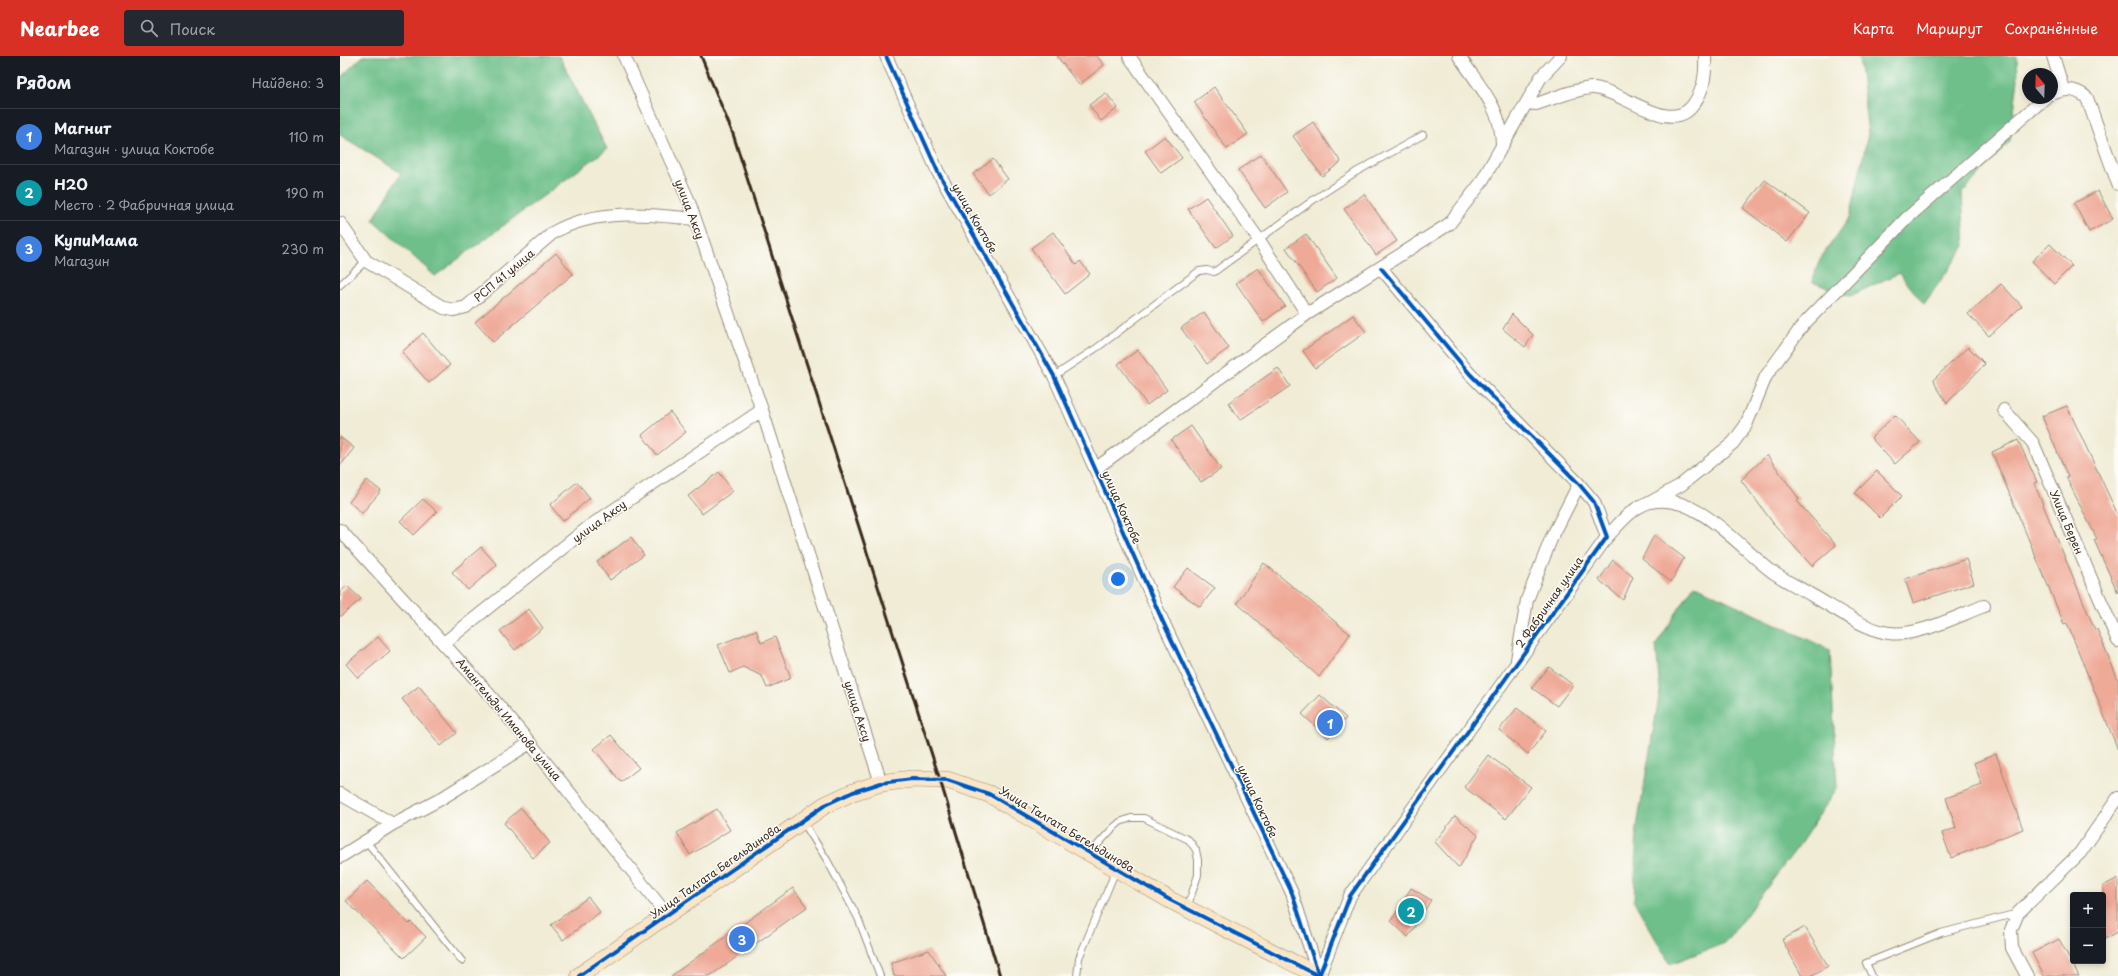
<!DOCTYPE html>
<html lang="ru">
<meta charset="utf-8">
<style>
body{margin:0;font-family:"Playpen Sans",sans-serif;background:#242831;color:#f1f3f6}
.controls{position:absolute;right:12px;bottom:12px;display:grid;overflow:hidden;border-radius:4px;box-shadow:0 2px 6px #0003}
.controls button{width:36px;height:36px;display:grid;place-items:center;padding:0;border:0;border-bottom:1px solid #363941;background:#171b24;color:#f1f3f6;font:20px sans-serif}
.compass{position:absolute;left:1682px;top:12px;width:36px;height:36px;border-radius:50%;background:#171b24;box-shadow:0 2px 6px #0003;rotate:341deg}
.you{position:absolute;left:778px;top:523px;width:14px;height:14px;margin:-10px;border:3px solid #fff;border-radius:50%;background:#1a73e8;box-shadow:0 0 0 6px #1a73e833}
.badge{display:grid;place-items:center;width:26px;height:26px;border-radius:50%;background:#d93025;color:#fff;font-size:13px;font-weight:700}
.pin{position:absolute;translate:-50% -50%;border:2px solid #fff;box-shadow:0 1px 4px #0006}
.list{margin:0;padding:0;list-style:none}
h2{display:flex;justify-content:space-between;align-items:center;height:52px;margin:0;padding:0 16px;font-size:17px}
h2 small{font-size:13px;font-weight:400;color:#9ea1a6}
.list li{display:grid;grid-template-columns:26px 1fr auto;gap:12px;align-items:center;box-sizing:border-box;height:56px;padding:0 16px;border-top:1px solid #363941}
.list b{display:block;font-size:15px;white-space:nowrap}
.list p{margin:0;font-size:13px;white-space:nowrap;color:#9ea1a6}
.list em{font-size:13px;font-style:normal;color:#9ea1a6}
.icon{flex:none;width:22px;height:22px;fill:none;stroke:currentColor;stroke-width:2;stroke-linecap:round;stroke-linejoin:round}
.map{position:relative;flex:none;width:1778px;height:920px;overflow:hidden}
header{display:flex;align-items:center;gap:24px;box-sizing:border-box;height:56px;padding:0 20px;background:#d93025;color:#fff}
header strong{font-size:19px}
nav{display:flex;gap:22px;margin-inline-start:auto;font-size:14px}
.search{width:280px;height:36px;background:#242831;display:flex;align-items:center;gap:10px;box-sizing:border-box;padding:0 14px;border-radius:4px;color:#9ea1a6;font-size:15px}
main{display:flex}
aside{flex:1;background:#171b24}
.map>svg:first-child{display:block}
</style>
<header>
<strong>Nearbee</strong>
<div class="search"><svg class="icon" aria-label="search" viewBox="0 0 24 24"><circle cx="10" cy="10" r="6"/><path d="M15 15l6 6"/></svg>Поиск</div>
<nav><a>Карта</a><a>Маршрут</a><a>Сохранённые</a></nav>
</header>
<main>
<aside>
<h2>Рядом<small>Найдено: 3</small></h2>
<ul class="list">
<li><span class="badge" style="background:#3f7fe0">1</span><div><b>Магнит</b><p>Магазин · улица Коктобе</p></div><em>110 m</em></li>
<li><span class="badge" style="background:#0f9aa8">2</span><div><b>H2O</b><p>Место · 2 Фабричная улица</p></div><em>190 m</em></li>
<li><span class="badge" style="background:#3f7fe0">3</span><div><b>КупиМама</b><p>Магазин</p></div><em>230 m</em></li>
</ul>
</aside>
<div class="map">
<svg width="1778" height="920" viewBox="0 0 1778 920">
<rect width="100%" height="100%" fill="#fdfcf7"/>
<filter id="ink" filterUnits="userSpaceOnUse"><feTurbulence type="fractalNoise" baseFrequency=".025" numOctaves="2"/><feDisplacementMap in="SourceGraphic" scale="8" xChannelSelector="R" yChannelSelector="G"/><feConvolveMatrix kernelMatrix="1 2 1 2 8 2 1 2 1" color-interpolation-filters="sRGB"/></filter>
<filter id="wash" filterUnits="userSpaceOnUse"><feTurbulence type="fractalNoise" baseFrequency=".012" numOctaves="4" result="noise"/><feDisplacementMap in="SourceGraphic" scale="16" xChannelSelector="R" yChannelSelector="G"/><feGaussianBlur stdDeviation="0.9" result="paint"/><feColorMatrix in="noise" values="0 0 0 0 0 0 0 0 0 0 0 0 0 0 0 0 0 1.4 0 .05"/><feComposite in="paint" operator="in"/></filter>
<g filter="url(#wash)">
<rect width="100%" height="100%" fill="#f0ecd6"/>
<path fill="#6ebf8a" stroke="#547454" d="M23,0H219L267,93L95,220L33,164L61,117L0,79V22Z
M1519,0H1677L1678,24L1670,85L1622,137L1625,190L1584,248L1559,217L1510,240L1472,226L1480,203L1510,161L1528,78Z
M1354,529L1490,594L1497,732L1460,788L1385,887L1330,908L1294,845L1297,771L1320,635L1316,589Z"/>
<g id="blocks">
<path fill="#efa997" d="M717,0H757L764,9L739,29Z
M874,31L908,78L887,93L854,46Z
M766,37L778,52L761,65L749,49Z
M973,66L1001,106L982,120L953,80Z
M825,80L842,102L821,117L805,95Z
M921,98L947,136L925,152L898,114Z
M653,103L668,123L649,138L633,118Z
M1425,124L1470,157L1447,186L1403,152Z
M1758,135L1773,163L1749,176L1734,147Z
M1024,138L1057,185L1036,199L1004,153Z
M866,141L893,180L876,192L848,153Z
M713,176L736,209L740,205L750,218L725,238L691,192Z
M966,178L997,222L977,236L946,192Z
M1710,188L1732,210L1714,228L1692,205Z
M216,197L233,218L153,286L135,266Z
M918,212L945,250L923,266L896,227Z
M1661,228L1682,250L1649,280L1628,258Z
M864,256L889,292L867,308L841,272Z
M1172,258L1193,279L1185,291L1163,273Z
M1013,259L1026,276L975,312L963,295Z
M83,277L110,309L89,327L62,296Z
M1628,291L1645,308L1607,347L1595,328L1594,323Z
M798,294L827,334L807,349L778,308Z
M938,312L950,330L900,364L888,347Z
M1727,350L1778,459V537L1754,484L1757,483L1726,421H1728L1702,360Z
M330,356L346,376L317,399L302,379Z
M1555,359L1580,386L1555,408L1531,382Z
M851,370L881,413L861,426L831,384Z
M0,381L14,392L0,410Z
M1678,384L1697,426L1694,427L1755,574L1757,573L1778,624V694L1727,567L1724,568L1652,396Z
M1427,399L1459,443L1457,445L1496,489L1472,510L1433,467L1401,424Z
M1537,415L1562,440L1540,462L1515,437Z
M379,416L393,435L362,458L348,440Z
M27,424L41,435L22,457L9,446Z
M237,426L250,442L223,465L210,449Z
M83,443L97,456L74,479L60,465Z
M1314,479L1344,502L1331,526L1302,503Z
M291,481L304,499L270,524L257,506Z
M141,491L157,509L128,534L112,516Z
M1626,503L1634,527L1573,547L1565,523Z
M1273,504L1293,521L1283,544L1259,524Z
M924,507L1010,578L979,621L897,547Z
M848,512L875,532L860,551L833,531Z
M7,530L21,543L0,561V536Z
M189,553L203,572L175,594L160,575Z
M416,574L421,587L435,581L451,622L427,632L422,620L403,611L390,617L378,589Z
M38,581L50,595L18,622L6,608Z
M1209,611L1233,629L1217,650L1192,632Z
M79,630L117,677L101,690L62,643Z
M980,639L1006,662L988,682L962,658Z
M1177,652L1206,675L1188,698L1159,674Z
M271,679L299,712L281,726L254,693Z
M1656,698L1683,773L1611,802L1602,777L1616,772L1606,742L1642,729L1634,707Z
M1148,699L1191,731L1166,763L1124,731Z
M181,752L210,787L193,802L164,767Z
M377,753L390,774L350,799L337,777Z
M1115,760L1138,779L1119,812L1095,786Z
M1778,822V876L1763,884V830Z
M27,825L69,868L71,866L86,881L64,902L6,845Z
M453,832L467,851L370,920H331Z
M1071,832L1091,844L1068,881L1051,865Z
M248,841L260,856L223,884L211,869Z
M1465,871L1488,910L1471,920H1462L1442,884Z
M1719,883L1739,920H1704L1692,897Z
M589,894L606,920H554L551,907Z"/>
</g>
</g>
<g filter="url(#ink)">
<use href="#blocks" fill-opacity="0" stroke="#968b7a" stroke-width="1"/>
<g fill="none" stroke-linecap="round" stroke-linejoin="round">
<defs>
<path id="lane" d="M0,229L26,205
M714,320L758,291L859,215L867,214L874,216L976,142L1016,116L1083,79
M463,766L487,804L518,862L540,920
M26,785L122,905
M751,796L772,773L780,766L791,762H804L849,784L856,794L858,804V819L847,852
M737,920L739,902L776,814
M1532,920L1526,907L1601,877L1678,857"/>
<path id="street" d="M284,0L348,143L422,354L541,727
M546,0L598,116L714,320L823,566L952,837L979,920
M789,0L919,184L967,258
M1119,0C1139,30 1163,53 1162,91
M1713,0L1723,33
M1712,38C1725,32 1736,32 1747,42L1778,128
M1188,47L1196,48C1210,44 1240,31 1254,32C1283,35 1331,80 1353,49C1364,34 1366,18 1365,0
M0,167L26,205L104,252L114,254L126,251L214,176C257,152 308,158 355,163
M1664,354L1693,387L1778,585
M755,413L967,258L1109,168L1141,127L1201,21L1221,0
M1311,446L1341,429L1393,387L1406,369L1426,320L1463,269L1567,162L1705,42
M0,474L142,630L190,687L328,860
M1267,481C1279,468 1293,450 1311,446C1358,436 1400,493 1434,517C1446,525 1460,532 1473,540C1495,552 1525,574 1549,577C1578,581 1617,560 1644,550
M104,587L250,470L422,354
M1177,604L1187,544L1211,483L1239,428
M0,738L53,768
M0,801L53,768L99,744L190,687
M979,920L1010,840L1267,481L1254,446L1239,428L1130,318L1041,212
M1687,920L1672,892L1671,874L1678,857L1740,797L1778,742"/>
<path id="secondary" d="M239,920L485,749L513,736L541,727L572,723L607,724L649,738L830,844L979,920"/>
</defs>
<use href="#lane" stroke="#968b7a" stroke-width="8"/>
<use href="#street" stroke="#968b7a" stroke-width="14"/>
<use href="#secondary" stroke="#968b7a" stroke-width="18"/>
<use href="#lane" stroke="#fff" stroke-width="6"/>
<use href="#street" stroke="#fff" stroke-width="12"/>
<use href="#secondary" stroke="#fce5c4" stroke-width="17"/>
<path stroke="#3b2a1e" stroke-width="3" d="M361,0L393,78L600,724L660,920"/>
<defs>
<path id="cycleway" d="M546,0L598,116L714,320L823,566L952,837L979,920
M239,920L485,749L513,736L541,727L572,723L607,724L649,738L830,844L979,920
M979,920L1010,840L1267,481L1254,446L1239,428L1130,318L1041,212"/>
</defs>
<use href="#cycleway" stroke="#fdfcf7" stroke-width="6"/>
<use href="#cycleway" stroke="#0057b8" stroke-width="4"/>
</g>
</g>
<g text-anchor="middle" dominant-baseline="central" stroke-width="3" stroke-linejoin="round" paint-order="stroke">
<g font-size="11" fill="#3b2a1e" stroke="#fdfcf7">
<text transform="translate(350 153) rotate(69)">улица Аксу</text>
<text transform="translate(635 162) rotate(60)">улица Коктобе</text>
<text transform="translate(164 219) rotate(-40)">РСП 41 улица</text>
<text transform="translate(782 451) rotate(66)">улица Коктобе</text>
<text transform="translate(259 465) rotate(-36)">улица Аксу</text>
<text transform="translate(1727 466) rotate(67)">Улица Берен</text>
<text transform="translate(1209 546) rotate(-55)">2 Фабричная улица</text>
<text transform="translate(518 655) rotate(72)">улица Аксу</text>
<text transform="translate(169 663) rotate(50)">Амангельды Иманова улица</text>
<text transform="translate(918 745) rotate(65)">улица Коктобе</text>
<text transform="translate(727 773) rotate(31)">Улица Талгата Бегельдинова</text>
<text transform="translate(375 815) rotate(-35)">Улица Талгата Бегельдинова</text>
</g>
</g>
</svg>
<div class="controls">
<button>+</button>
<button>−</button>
</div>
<svg class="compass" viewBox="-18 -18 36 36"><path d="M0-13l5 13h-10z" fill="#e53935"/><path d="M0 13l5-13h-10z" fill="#9ea1a6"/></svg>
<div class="you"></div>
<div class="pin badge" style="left:990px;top:667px;background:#3f7fe0">1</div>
<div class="pin badge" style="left:1071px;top:855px;background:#0f9aa8">2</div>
<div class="pin badge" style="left:402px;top:883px;background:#3f7fe0">3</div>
</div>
</main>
